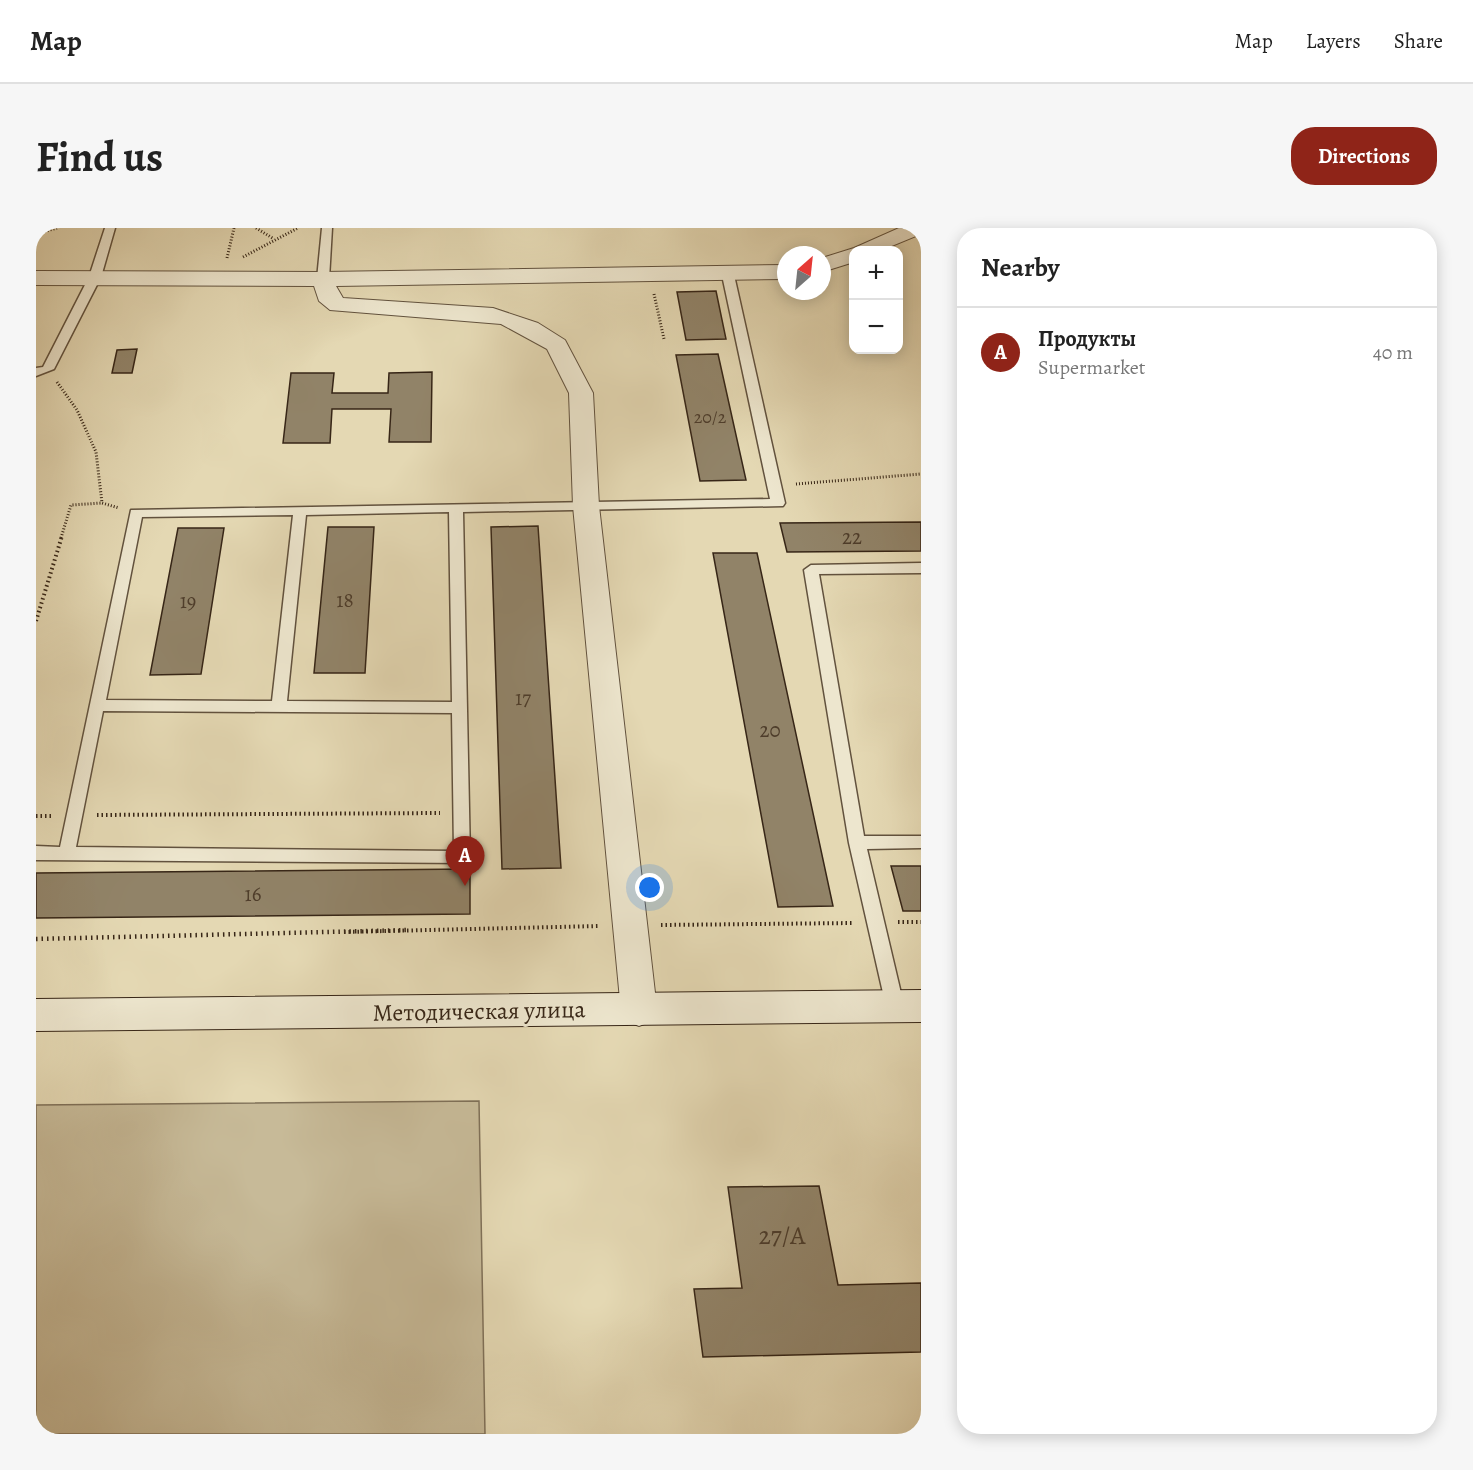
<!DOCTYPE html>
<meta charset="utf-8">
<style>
body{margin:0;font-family:Alegreya,serif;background:#f6f6f6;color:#222}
.controls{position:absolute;right:18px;top:18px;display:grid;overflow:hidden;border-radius:12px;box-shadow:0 3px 15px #0003}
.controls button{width:54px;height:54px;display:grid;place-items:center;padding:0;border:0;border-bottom:2px solid #e0e0e0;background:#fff;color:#222;font:30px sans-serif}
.compass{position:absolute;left:741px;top:18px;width:54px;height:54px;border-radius:50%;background:#fff;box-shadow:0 3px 15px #0003;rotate:27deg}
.you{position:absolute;left:614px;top:660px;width:21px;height:21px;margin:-15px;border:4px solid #fff;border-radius:50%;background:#1a73e8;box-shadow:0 0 0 9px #1a73e833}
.badge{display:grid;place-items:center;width:39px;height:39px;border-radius:50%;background:#8f2418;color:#fff;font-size:20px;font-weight:700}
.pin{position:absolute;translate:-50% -50px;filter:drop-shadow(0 2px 3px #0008)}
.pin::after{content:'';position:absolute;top:32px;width:21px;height:18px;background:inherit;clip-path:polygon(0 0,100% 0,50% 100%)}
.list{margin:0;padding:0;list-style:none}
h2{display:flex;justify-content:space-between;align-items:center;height:78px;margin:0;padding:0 24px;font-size:26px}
h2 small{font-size:20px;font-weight:400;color:#767676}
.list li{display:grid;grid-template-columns:39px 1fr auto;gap:18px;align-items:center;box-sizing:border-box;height:90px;padding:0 24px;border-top:2px solid #e0e0e0}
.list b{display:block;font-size:22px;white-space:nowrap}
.list p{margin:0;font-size:20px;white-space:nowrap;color:#767676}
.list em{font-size:20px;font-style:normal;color:#767676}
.map{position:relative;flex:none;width:885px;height:1206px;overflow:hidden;border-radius:24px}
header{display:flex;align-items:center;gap:36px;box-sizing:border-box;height:84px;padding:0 30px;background:#fff;border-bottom:2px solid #e0e0e0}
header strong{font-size:28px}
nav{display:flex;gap:33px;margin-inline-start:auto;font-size:21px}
.intro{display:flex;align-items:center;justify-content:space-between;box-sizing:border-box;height:144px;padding:0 36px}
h1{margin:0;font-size:42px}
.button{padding:15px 27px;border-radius:24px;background:#8f2418;color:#fff;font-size:21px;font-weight:700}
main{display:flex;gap:36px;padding:0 36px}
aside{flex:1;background:#fff;border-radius:24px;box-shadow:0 3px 15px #0003}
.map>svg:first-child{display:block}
</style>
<header>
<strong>Map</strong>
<nav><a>Map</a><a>Layers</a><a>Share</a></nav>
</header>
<div class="intro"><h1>Find us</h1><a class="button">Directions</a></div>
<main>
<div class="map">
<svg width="885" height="1206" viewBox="0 0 885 1206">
<rect width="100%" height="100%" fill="#e4d8b3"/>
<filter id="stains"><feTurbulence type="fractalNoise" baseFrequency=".00333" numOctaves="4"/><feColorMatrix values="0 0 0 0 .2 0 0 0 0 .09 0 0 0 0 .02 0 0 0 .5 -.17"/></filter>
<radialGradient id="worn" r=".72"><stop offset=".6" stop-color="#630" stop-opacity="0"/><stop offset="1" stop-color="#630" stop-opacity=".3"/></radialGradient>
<path fill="#c7ba98" stroke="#7f7058" stroke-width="1.5" d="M443,873L449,1206H0V877Z"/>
<path fill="#918368" stroke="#372617" stroke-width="1.5" d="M680,63L690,111L650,112L641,64Z
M101,121L96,145H76L81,122Z
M682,126L710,252L664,253L640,127Z
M396,144L395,214H353L355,181H296L294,215H247L255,145H298L296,165H352L353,145Z
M885,294V323L751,324L744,295Z
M502,298L525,640L466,641L455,299Z
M292,299H338L329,445H278Z
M142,300H188L165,446L114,447Z
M677,325H721L797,678L742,679Z
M855,638H885V683H867Z
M434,641V686L0,690V645Z
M783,958L802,1057L885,1055V1124L667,1129L658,1061L706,1060L692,959Z"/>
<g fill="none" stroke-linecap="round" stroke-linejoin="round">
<defs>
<path id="lane" d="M69,0H79L65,49L18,141L0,148V140L7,139L53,49Z
M286,0H296L293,51L287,54L281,51Z
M692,44L698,47L749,275L747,278L427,284L434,630L432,635L0,632V618L24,619L95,282L734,271L686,47ZM413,284L416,474L251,473L270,287ZM257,287L236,473L70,472L106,289ZM67,483L416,485L418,623L40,619Z
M885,335V345L783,346L828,608H885V620L831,621L868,778L865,784L859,786L853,784L850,778L813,615L768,342L775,337Z"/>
<path id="street" d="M863,0H885V6L846,22H818V34L786,44V30L818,20Z
M750,37V51L300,58L307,70L457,80L502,95L529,112L557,165L563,278L621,782L616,793L603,798L590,793L585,782L537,278L533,165L511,121L465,96L294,82L283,73L278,58L0,57V43L287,44Z"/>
<path id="secondary" d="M885,762V794L0,803V771Z"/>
</defs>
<use href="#lane" stroke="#62523e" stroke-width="3"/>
<use href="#street" stroke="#62523e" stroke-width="2"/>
<use href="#secondary" stroke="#372617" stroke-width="2"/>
<path stroke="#372617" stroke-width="3" stroke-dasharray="1 2" stroke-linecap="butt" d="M220,0L238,11
M0,6L21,0
M207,29L262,0
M191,30L198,0
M618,66L628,111
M21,154L41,182L60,224L66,275L83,280
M760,256L885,246
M25,310L35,277L66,275"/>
<path stroke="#372617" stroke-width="4" stroke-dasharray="1.5 3" stroke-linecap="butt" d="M0,393L26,308
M61,587L404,585
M0,588H17
M862,694H885
M625,697L818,695
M308,704L563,698"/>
<path stroke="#372617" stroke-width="4.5" stroke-dasharray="1.5 4" stroke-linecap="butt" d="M0,711L373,702"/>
<use href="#lane" fill="#ede6ce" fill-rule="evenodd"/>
<use href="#street" fill="#ede6ce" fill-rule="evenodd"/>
<use href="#secondary" fill="#ede6ce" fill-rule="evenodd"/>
</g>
<g text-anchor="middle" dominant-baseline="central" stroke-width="6" stroke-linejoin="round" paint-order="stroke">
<g font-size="18" fill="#4e3d2b">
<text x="674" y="189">20/2</text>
</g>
<g font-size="21" fill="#4e3d2b">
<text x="816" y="309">22</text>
<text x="309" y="372">18</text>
<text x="152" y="373">19</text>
<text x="487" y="470">17</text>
<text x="734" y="502">20</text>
<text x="217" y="666">16</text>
</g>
<g font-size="24" fill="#372617" stroke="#ede6ce">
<text transform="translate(443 783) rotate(-1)">Методическая улица</text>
</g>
<g font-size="26" fill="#4e3d2b">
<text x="746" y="1007">27/A</text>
</g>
</g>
<rect width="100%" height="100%" filter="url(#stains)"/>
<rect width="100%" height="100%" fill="url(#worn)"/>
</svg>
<div class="controls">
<button>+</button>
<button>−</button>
</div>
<svg class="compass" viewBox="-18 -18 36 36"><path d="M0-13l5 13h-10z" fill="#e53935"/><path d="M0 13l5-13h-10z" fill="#767676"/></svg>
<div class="you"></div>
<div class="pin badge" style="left:429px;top:658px">A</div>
</div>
<aside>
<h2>Nearby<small></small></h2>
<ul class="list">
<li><span class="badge">A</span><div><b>Продукты</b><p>Supermarket</p></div><em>40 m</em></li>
</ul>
</aside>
</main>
